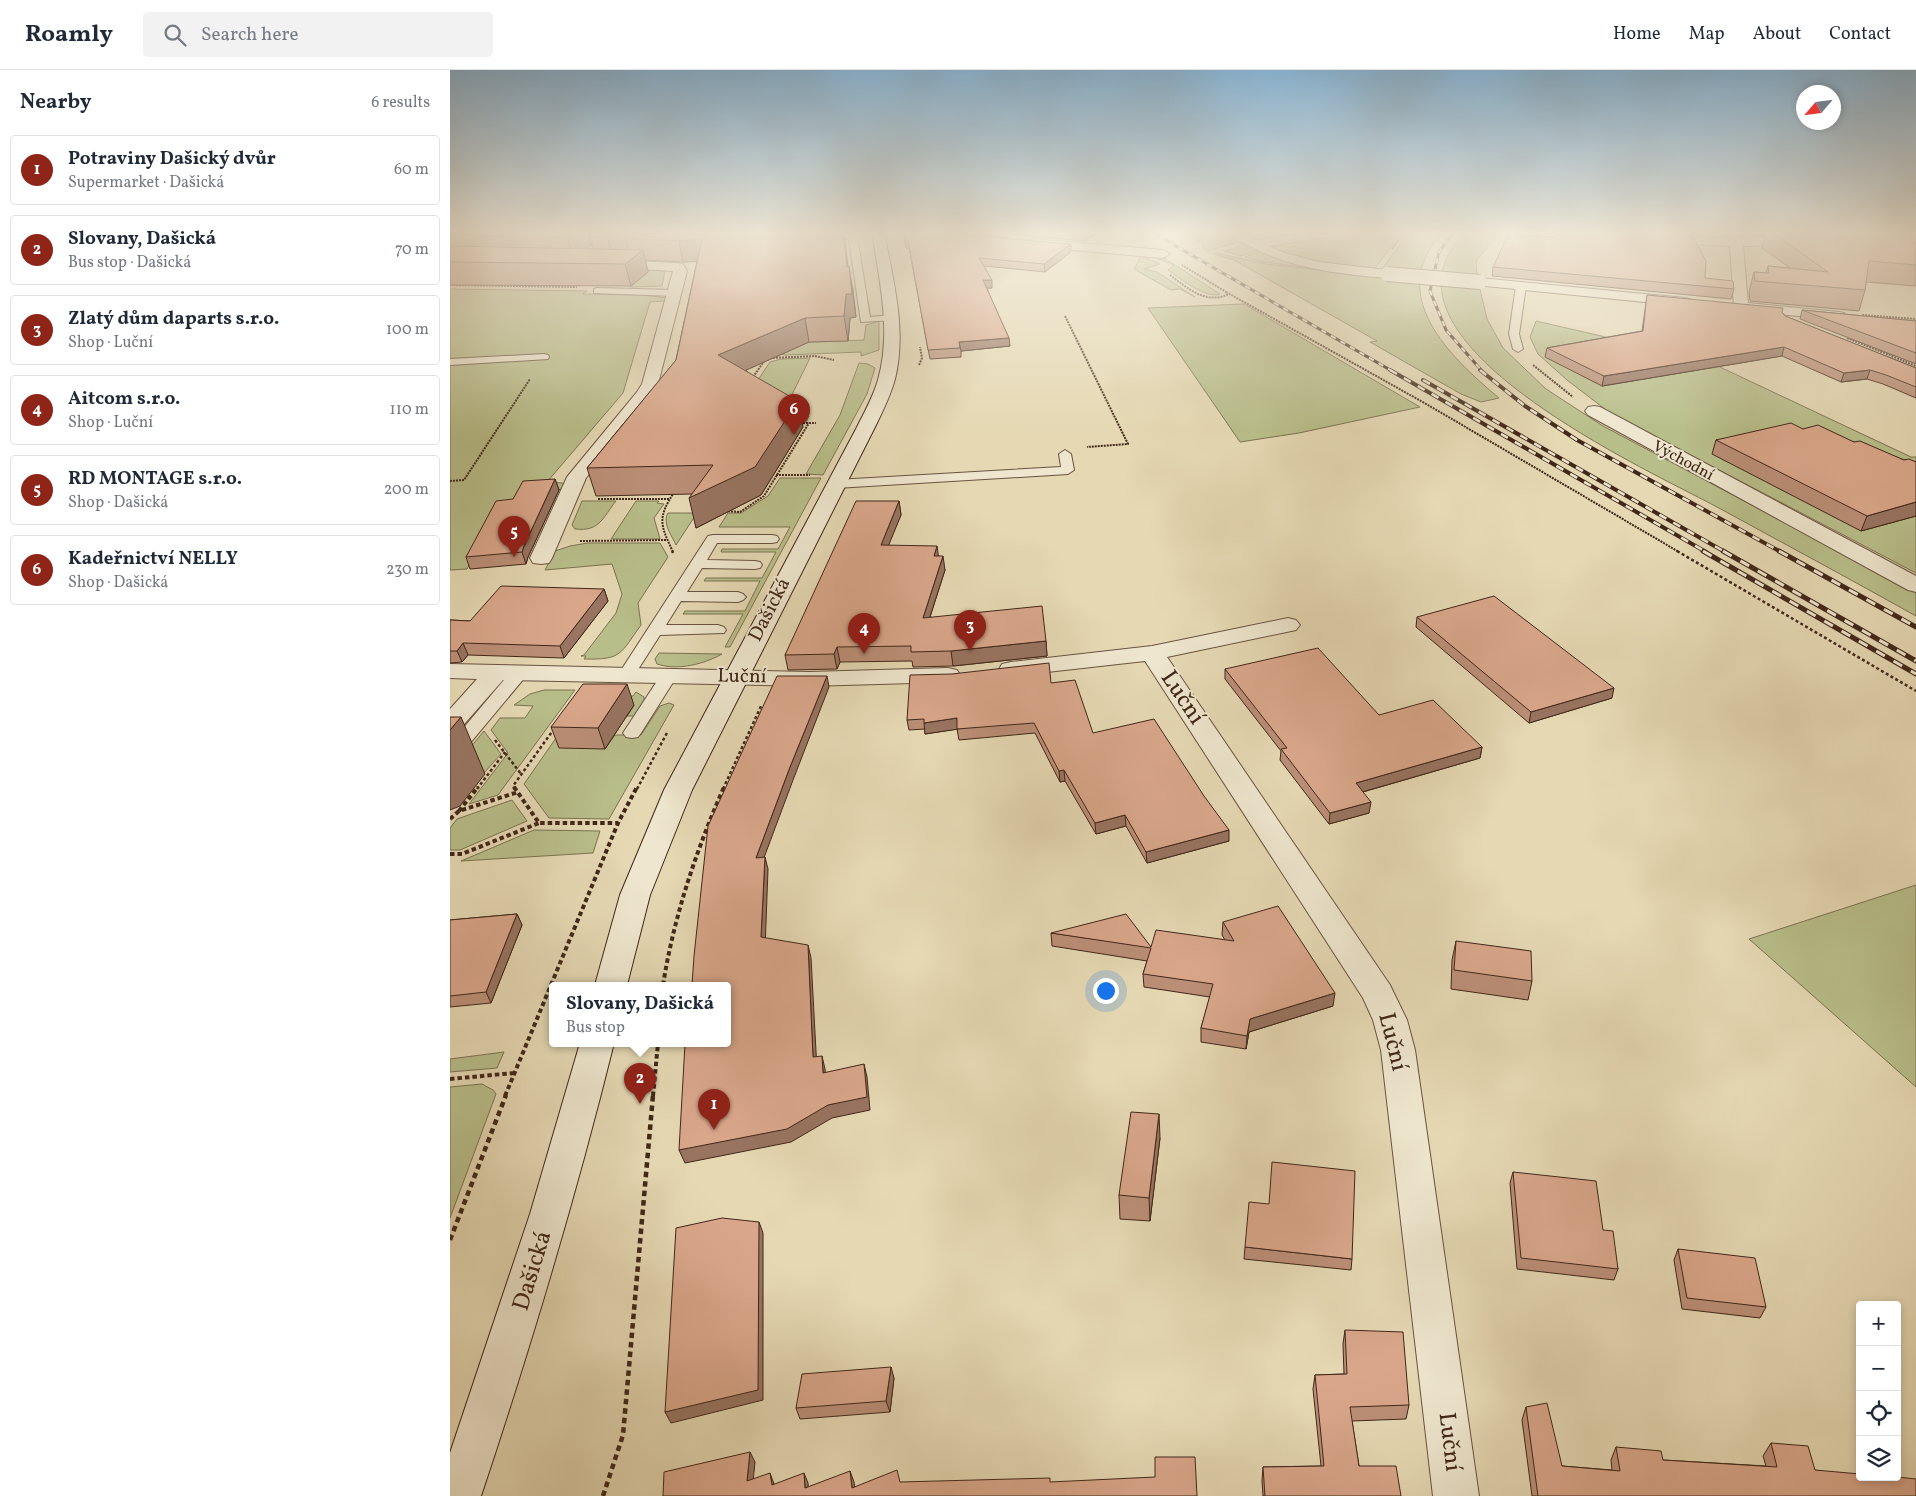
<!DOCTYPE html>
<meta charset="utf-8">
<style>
body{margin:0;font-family:Vollkorn,serif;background:#f2f2f3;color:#1f2937}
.controls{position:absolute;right:15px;bottom:15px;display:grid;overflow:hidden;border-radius:5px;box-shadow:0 2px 8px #0003}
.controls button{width:45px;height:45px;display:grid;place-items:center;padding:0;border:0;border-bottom:1px solid #e0e1e3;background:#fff;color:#1f2937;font:25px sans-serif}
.compass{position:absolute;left:1346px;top:15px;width:45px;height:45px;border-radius:50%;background:#fff;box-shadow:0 2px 8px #0003;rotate:242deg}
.you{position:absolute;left:655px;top:920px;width:18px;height:18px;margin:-12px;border:4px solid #fff;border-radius:50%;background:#1a73e8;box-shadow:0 0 0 8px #1a73e833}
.badge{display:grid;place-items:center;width:32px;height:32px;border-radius:50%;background:#8f2418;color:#fff;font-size:16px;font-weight:700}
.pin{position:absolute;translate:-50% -41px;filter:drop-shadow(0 1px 2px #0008)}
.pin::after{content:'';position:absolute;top:26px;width:18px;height:15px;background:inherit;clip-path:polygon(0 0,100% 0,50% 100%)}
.popup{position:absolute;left:99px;top:912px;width:182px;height:65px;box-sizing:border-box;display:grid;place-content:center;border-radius:5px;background:#fff;filter:drop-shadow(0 1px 4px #0005);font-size:16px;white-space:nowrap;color:#747a83}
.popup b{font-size:19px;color:#1f2937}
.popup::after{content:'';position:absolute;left:50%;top:100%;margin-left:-10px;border:10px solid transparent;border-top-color:#fff}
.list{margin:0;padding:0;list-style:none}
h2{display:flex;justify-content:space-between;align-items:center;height:65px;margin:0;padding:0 20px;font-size:21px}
h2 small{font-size:16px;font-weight:400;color:#747a83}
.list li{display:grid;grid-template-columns:32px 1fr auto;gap:15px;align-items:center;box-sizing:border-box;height:70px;margin:0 10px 10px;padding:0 10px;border:1px solid #e0e1e3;border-radius:5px}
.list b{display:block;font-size:19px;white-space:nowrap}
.list p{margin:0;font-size:16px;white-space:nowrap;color:#747a83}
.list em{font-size:16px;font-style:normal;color:#747a83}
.icon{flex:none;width:28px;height:28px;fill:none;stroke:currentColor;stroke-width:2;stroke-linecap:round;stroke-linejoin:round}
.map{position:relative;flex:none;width:1466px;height:1426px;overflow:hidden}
header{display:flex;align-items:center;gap:30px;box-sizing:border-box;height:70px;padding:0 25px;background:#fff;border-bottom:1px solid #e0e1e3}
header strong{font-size:24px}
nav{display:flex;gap:28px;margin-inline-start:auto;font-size:18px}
.search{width:350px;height:45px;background:#f2f2f3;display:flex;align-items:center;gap:12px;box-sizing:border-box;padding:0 18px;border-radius:5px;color:#747a83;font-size:19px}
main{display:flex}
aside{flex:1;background:#fff}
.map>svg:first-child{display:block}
</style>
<header>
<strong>Roamly</strong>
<div class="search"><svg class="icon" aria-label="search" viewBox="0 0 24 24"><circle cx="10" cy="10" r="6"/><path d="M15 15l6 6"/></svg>Search here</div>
<nav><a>Home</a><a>Map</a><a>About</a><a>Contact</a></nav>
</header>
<main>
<aside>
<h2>Nearby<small>6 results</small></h2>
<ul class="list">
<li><span class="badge">1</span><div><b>Potraviny Dašický dvůr</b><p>Supermarket · Dašická</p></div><em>60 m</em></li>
<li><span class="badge">2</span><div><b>Slovany, Dašická</b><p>Bus stop · Dašická</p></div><em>70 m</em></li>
<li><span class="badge">3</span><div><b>Zlatý dům daparts s.r.o.</b><p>Shop · Luční</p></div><em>100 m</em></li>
<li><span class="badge">4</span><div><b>Aitcom s.r.o.</b><p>Shop · Luční</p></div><em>110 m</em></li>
<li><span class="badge">5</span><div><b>RD MONTAGE s.r.o.</b><p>Shop · Dašická</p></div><em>200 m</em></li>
<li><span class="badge">6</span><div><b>Kadeřnictví NELLY</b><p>Shop · Dašická</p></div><em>230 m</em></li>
</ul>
</aside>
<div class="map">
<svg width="1466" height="1426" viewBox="0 0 1466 1426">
<rect width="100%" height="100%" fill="#e5d8b3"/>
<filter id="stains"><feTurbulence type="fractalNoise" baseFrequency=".004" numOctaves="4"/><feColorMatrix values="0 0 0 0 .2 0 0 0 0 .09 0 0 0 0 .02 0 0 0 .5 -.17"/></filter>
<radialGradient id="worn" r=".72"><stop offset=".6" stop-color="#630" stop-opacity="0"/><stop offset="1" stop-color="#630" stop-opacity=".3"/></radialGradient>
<path fill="#b8be8a" stroke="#7c7252" d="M905,161L951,163L923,201C888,197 855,192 822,178L828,174Z
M960,161H994C933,224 1000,287 1049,328L1031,332L1011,324L920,272L927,271L784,190L763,184L767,183L816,194L927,206Z
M1016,161H1054L1049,164L1026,191L1027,207L1037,249L1053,278L1096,319L1153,356L1466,522V546C1400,509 1333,473 1267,437C1202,402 940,283 1000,182C1005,175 1009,167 1016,161Z
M778,163L809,180L791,186L774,181L794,175L788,172L757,181L754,179L752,173L746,170L747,168Z
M811,181L869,199L814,192L795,187Z
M691,186L710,194L694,199L707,202L745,227L730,219L721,220L684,199Z
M707,188H714L770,224C758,230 729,208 718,200L724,195Z
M199,200H215L212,216L180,217Z
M0,219L137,221L133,224L196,225L216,228L215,231L200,232L173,323L97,412L112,413L114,414L113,418L47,442L17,499L0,500Z
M794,234L970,337L849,363L790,372L698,238Z
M429,251V280L411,286V282L336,285L326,284L339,273L414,270L416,255Z
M1086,251L1173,271L1221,274L1461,387H1466V503L1160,343L1117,310L1088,284L1080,267Z
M360,288L331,347L359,346L356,352H310L268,370L320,292L331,289Z
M409,293L418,294L425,298L417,324L373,405L356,404L390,345Z
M330,408H371L280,577H275L293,544H233L235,541H295L310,511H254L256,508H312L326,482H271L272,479H328L340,457H269L278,443H291L318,426Z
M132,431H166C153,447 150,462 125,459L122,455Z
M186,431H209L207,433L214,434L204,448L210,469H161Z
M218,443H247L226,475C222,466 212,453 218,443Z
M138,473H210L218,487L188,533L191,555C170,584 172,590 134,589L136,586H131L134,585L166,543L172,524L162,494L95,500L105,481L120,476Z
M209,583L272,584C254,594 228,601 207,594L205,589Z
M94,620H125L48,725L19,734L58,683L41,660L50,648H75L83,636L64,635L80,624Z
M186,622L194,627V633L185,646H177L183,637L181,635L152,679L156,677L165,665H191L210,636L219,633L224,635L159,749L99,748L74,714L136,625L183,626Z
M34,661L51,684L34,703L0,702Z
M62,730L77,751L10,780H0V758L7,749Z
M84,760L150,761L143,783L11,791Z
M1466,815V1017L1299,869Z
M54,982L47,998L0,1002V989Z
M32,1014L43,1020L46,1024L0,1148V1017Z"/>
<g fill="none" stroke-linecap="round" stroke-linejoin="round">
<defs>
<path id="service" d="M403,163L407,166L420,247L441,245L446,248L445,250L411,252L399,169H369L365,166L369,163Z
M1071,213L1076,216L1069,264L1073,279L1068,282L1063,279L1059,264L1066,216Z
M147,218L224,220L229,223L224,226L144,223V219Z
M94,284L98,285L99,287L98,289L0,295V289Z
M615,380L621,384L624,400L618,404L386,418L379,414L386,410L611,397L609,384Z
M263,465H322L327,466L329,469L327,472L322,473H267L257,490L305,491L310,492L312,495L310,498L305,499L252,498L237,522H288L293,524L296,527L293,530L288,532L231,531L216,555H268L274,557L276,560L274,563L210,565L182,609H170L168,605L256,469L258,466Z
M70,597L76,598L78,602L76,606L6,690L0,691V674L64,598Z
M219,601L225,602L227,606L191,663L188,667L182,668L176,667L173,663L213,602Z"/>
<path id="minor" d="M775,161H790L807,170L865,161H896L890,165L818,176L835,183L869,192L937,200L944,204L937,208C889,204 841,199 798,175C790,171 780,168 775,161Z
M1052,161H1142L1148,162L1150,165L1144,169L1058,165Z
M1274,161H1286L1290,168L1351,167L1357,171L1351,175L1293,176L1298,233L1389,242L1394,243L1396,246L1394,249L1389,250L1286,240L1284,237L1280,176L1207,172L1201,168L1207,164L1277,168Z
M583,169L713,180L720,184L713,188L578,176L577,173L578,170Z
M158,190L228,193L233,194L237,201L208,314L203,324L136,408L102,488L99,493L91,494L83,493L80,488L117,407L187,322L192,314L223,201L153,197L151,194Z
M1030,208L1235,228L1240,229L1242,232L1240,235L1235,236L1025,215L1023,212L1025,209Z
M1144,336L1150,337L1466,506V522L1458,520L1138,345L1135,341L1138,337Z
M838,548L846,550L850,555L846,560L717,587L940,915L957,950L965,980L1029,1426H983L931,980L923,950L913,928L695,591L561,606L552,604L549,599L552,594L561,592L702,576Z
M0,594L359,602L498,598L507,600L510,605L507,610L498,612L359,616L53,610L9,660L0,663V639L27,609L0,608Z"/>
<path id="secondary" d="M422,161H434C443,210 457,260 445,309C440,327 432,343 424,359L242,720L200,825L177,915H145L170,825L214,720L406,359C414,343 423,327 428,310C442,261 429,210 422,161Z
M130,973H164C126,1126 81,1276 31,1426H0V1383L80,1144Z"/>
</defs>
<use href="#service" stroke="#6a5340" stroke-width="2"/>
<use href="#minor" stroke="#6a5340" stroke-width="2"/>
<use href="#secondary" stroke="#412719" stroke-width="2"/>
<path stroke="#412719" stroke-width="2" stroke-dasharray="2 1" stroke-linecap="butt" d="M489,161L561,167
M942,179L955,161
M720,205C737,218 755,234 777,225L776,222L732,195
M0,215L127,217
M776,222L978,335L1229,482
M1412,245L1466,249
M615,246L678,374L637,377
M1397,268L1466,296
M320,288L365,286L384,290
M469,295L472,288L470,277
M1083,295L1123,327
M303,307L315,290
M350,353H366
M326,405H360
M0,411L14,410L80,309
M148,429H219
M275,441L290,442L314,426L359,353
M130,471L217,470
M223,482C210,454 207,448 225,421"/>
<path stroke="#412719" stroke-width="2.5" stroke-dasharray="3 2.5" stroke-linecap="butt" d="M222,481L223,483
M1227,481L1466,621
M45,670L71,704
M27,719L55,682
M65,719L63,716L104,659
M187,719L218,661
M273,719L312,634"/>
<path stroke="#412719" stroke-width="4" stroke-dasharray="4.5 3" stroke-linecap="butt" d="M64,717L89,753H168
M9,741L28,717
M0,749L9,741L68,722
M0,784H12L89,753
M213,915C224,846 246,781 274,717
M0,1009L64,1003
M55,1026L168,753L187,717
M203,1026L208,973"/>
<path stroke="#412719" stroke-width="4.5" stroke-dasharray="5.5 4" stroke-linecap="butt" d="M0,1170L56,1025
M153,1426L173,1365L203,1025"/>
<use href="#service" fill="#eee6ce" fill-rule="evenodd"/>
<use href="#minor" fill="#eee6ce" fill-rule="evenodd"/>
<use href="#secondary" fill="#eee6ce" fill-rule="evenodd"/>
<defs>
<path id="rail-far2" d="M700,161L942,301
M1005,161L989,182L980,221L996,260L1032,301"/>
<path id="rail-far1" d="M940,300L1256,482
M1030,300L1075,336L1127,370L1331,482
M973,310L1275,482"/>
<path id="rail" d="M1253,481L1466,604
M1273,481L1466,591
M1329,481L1466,557"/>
</defs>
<use href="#rail-far2" stroke="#412719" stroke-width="3"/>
<use href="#rail-far1" stroke="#412719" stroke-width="4"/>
<use href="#rail" stroke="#412719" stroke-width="5"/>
<use href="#rail-far2" stroke="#eee6ce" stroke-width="2" stroke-dasharray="5.5" stroke-linecap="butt"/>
<use href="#rail-far1" stroke="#eee6ce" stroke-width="2.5" stroke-dasharray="8" stroke-linecap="butt"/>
<use href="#rail" stroke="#eee6ce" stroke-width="3" stroke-dasharray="10" stroke-linecap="butt"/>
<defs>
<path id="minor-bridge" d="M937,204L1030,212"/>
</defs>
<use href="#minor-bridge" stroke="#6a5340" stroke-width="16" stroke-linecap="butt"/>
<use href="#minor-bridge" stroke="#eee6ce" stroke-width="14"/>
</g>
<path fill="#bb8f77" stroke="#412719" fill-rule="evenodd" d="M0,161H394L398,196L403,219L406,247L400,248L398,271L359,272L296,300L353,357L311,425L246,458L242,424L146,426L137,398L226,290L247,191L233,192L195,190L198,202L181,216L0,215ZM142,175L143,179H136Z
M453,161L621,182L595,202L534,196L542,218H537L560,276L511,281V287L480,289L459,178H456Z
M520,161H646V163L635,171Z
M1108,161H1131L1284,219L1281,229L1042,206L1043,197L1103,167L1104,165H1108Z
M1202,161H1236L1235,163Z
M1290,161H1466V216L1416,212L1415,220L1409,241L1300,231L1299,222L1304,202L1316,203L1318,196L1340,198L1312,178L1315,166H1297Z
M1197,225L1332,242L1335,246L1466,298V328L1433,314L1417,309L1391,312L1332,286L1152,316L1095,287L1097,278L1192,261Z
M1352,240L1466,251V294L1350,249Z
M1353,359L1404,372L1454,390L1466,392V446L1411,461L1262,384L1266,370Z
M105,409L109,420L78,487L76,494L20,499L16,487L63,429Z
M449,431L451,445L438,475L488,486L495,500L480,547L596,571L597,586L503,596L463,597L462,591L390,592L387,599L338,600L335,585Z
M154,519L158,531L114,588L18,585L12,592L0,593V550L20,551Z
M967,547L1162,628L1079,653L966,557Z
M775,599L929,645L1032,677L1030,688L913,722L919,743L879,754L830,690L831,681L775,609Z
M601,613L643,663L779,771L697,793L676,756L646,764L615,711L610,712L585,663L509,670L507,659L475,664V659L459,660L457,650Z
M184,635L155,679L109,678L101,657Z
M67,844L72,855L41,933L0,937V850Z
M773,852L883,936L799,962L796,979L751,972V958L760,927L694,917L693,904L697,891L602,876L601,863L701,877L775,870L772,865Z
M1006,871L1082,911L1078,930L1001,919L1002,890Z
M710,1068L700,1151L670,1149L669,1125Z
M1063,1102L1153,1160L1168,1199L1164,1210L1067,1199L1060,1113Z
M795,1177L902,1189L901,1200L794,1189Z
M1228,1179L1316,1237L1310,1248L1232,1239L1224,1190Z
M895,1260L959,1335L956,1349L902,1351L909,1396L951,1426H813L812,1411L813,1397L871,1396L863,1319L865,1305L894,1304L893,1274Z
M444,1308L440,1342L350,1349L346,1338Z
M1076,1337L1112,1396L1162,1400L1161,1390L1166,1377L1213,1390L1316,1396L1313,1386L1321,1373L1365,1400L1466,1426H1082L1072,1350Z"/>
<path fill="#987461" stroke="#412719" d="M125,161H160L139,167L142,175L123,188L117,167Z
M168,161H183L185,168H175L178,179L163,189L157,167Z
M393,161L395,171L400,219L397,197Z
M634,161H646V163L635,171Z
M252,169L257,191L233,192L229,171Z
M458,170L459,178H456L455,171Z
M621,174V182L595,202L594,194Z
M193,180L198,202L181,216L175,194Z
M399,196L406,247L400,248L398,271L394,246Z
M533,210H542V218H534Z
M355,248L359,272L274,310L268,285Z
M559,268L560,276L511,281L509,272Z
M1334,277L1332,286L1152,316L1154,306Z
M1420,300L1417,309L1391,312L1394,303Z
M348,331L353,357L311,425L246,458L239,428Z
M105,409L109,420L78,487L76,494L72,482L74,476Z
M449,431L451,445L433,489L431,475Z
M1466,432V446L1411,461L1417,446Z
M487,476L489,490L484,486Z
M493,486L495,500L475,562L473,548Z
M154,519L158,531L114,588L110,576Z
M596,571L597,586L503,596L501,581Z
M13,573L18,585L12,592L7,581Z
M387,577L390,592L387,599L384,584Z
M377,606L379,617L343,710L309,801L306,788L340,697Z
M177,614L184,635L155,679L148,658Z
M1164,618L1162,628L1079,653L1081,642Z
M11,647L35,704L10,736L0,740V660Z
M507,648L509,659L475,664L474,653Z
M1032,677L1030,688L905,724L906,713Z
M614,700L615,711L610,712L609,701Z
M921,732L919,743L879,754L880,743Z
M675,745L676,756L646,764L645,753Z
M779,760V771L697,793L696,782Z
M315,787L318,799L315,880L311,867Z
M67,844L72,855L41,933L36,922Z
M358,875L361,888L367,1000L363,987Z
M885,923L883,936L799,962L796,979L797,966L800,949Z
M372,986L375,999L377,1016L373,1003Z
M414,994L417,1007L420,1040L382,1048L341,1072L235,1093L229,1080L378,1035Z
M709,1044L710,1068L700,1151L699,1128Z
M309,1152L313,1163V1330L221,1353L215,1342Z
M441,1297L444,1308L440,1342L436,1331Z
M300,1382L305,1392L302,1422L297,1411Z
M400,1401L404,1412L406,1426L402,1418Z
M320,1403L324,1414L322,1415Z
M354,1403L358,1413L359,1426L355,1418Z"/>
<path fill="#d9a68a" stroke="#412719" d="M0,161H125L117,167L0,165Z
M147,161H168L157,167H139Z
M250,161H393L397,197L399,196L402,224H396L394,246L355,248L268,285L348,331L305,397L239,428L263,395L137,398L226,290L252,169L229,171L175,168L183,163H247Z
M453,161H468L621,174L594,194L529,188L542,210H533L559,268L509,272L510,278L478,280L458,170L455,171Z
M1109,161H1131L1243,166L1256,191L1255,208L1283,211L1284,219L1043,197L1058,165L1104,167V165H1110Z
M1320,161H1466V163H1448L1466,174V195L1419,191L1415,220L1305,211L1304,202L1319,203L1318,196L1378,202Z
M0,176L193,180L175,194L0,192Z
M1197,225L1333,238L1332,242L1335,246L1466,298V317L1436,305L1420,300L1394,303L1334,277L1154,306L1097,278L1193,261Z
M1352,240L1466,251V283Z
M1341,353L1353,359L1368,355L1404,372L1410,371L1454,390L1459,389L1466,392V432L1417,446L1266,370Z
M105,409L74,476L72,482L16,487L46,431L63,429L73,411Z
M406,431H449L431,475L487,476L484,486H493L473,548L592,536L596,571L501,581L461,582V576L387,577L384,584L335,585Z
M51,516L154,519L110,576L13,573L7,581H0V550L20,551Z
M1044,526L1164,618L1081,642L967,547Z
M868,578L929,645L983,630L1032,677L906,713L921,732L880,743L831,679L837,678L775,599Z
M599,593L601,613L625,610L643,663L704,649L754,726L779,760L696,782L675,745L645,753L614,700L609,701L584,653L507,659V648L474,653V649L457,650L460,605L502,604Z
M327,606H377L340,697L306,788L315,787L311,867L358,875L363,987L372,986L373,1003L414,994L417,1027L378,1035L337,1059L229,1080L235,974L238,973H278V915H242L244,886L258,756Z
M133,614H177L148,658L101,657Z
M0,647H11L0,660Z
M828,836L885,923L800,949L797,966L751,958L763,914L693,904L701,878L601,863L676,844L701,877L706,860L784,871L773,852Z
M67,844L36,922L0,926V850Z
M1006,871L1081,881L1082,911L1004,900Z
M681,1042L709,1044L699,1128L669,1125Z
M822,1092L905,1101L902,1189L795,1177L799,1132L819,1134Z
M1063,1102L1146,1111L1153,1160L1163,1161L1168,1199L1071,1188Z
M272,1148L309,1152L308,1320L215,1342L226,1158Z
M1228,1179L1305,1188L1316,1237L1237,1228Z
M895,1260L953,1262L959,1335L900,1337L909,1396H946L951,1426H815L813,1397L874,1396L865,1305L897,1304Z
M441,1297L436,1331L346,1338L352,1304Z
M1097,1333L1112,1396L1170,1401L1166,1377L1211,1381L1213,1390L1327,1397L1321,1373L1358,1376L1365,1400L1410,1404V1407H1447L1466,1409V1426H1088L1076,1337Z
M300,1382L297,1411L320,1403L322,1415L354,1403L355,1418L400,1401L402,1418L447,1400L450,1412L600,1408V1412L705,1407V1387H745L747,1426H213L214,1402Z"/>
<linearGradient id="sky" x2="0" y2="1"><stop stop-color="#89b5d5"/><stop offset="0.45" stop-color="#f3eddd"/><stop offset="1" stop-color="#f3eddd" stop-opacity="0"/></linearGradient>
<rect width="1466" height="361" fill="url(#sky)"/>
<g text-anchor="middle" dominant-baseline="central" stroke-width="4" stroke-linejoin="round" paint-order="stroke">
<g font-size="16" fill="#412719" stroke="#eee6ce">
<text transform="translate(1233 391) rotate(28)">Východní</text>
</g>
<g font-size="20" fill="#412719" stroke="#eee6ce">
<text transform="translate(320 540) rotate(-63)">Dašická</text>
<text transform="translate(292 607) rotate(1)">Luční</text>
</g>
<g font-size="24" fill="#412719" stroke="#eee6ce">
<text transform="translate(732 628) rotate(56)">Luční</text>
<text transform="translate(942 972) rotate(76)">Luční</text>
<text transform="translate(83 1201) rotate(-73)">Dašická</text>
<text transform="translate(999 1372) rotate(83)">Luční</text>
</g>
</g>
<rect width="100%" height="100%" filter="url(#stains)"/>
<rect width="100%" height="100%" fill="url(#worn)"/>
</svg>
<div class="controls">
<button>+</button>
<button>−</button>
<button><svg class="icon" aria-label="locate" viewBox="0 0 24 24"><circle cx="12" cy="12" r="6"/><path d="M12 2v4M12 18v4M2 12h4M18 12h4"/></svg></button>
<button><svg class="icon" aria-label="layers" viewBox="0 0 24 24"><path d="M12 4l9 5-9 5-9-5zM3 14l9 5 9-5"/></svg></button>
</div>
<svg class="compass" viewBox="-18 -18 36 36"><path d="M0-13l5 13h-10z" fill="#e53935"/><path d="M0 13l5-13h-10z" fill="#747a83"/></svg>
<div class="you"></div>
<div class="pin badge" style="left:264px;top:1060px">1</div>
<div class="pin badge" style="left:190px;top:1034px">2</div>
<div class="popup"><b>Slovany, Dašická</b>Bus stop</div>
<div class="pin badge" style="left:520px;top:581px">3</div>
<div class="pin badge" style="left:414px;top:584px">4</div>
<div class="pin badge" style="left:64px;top:487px">5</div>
<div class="pin badge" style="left:344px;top:365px">6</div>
</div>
</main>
